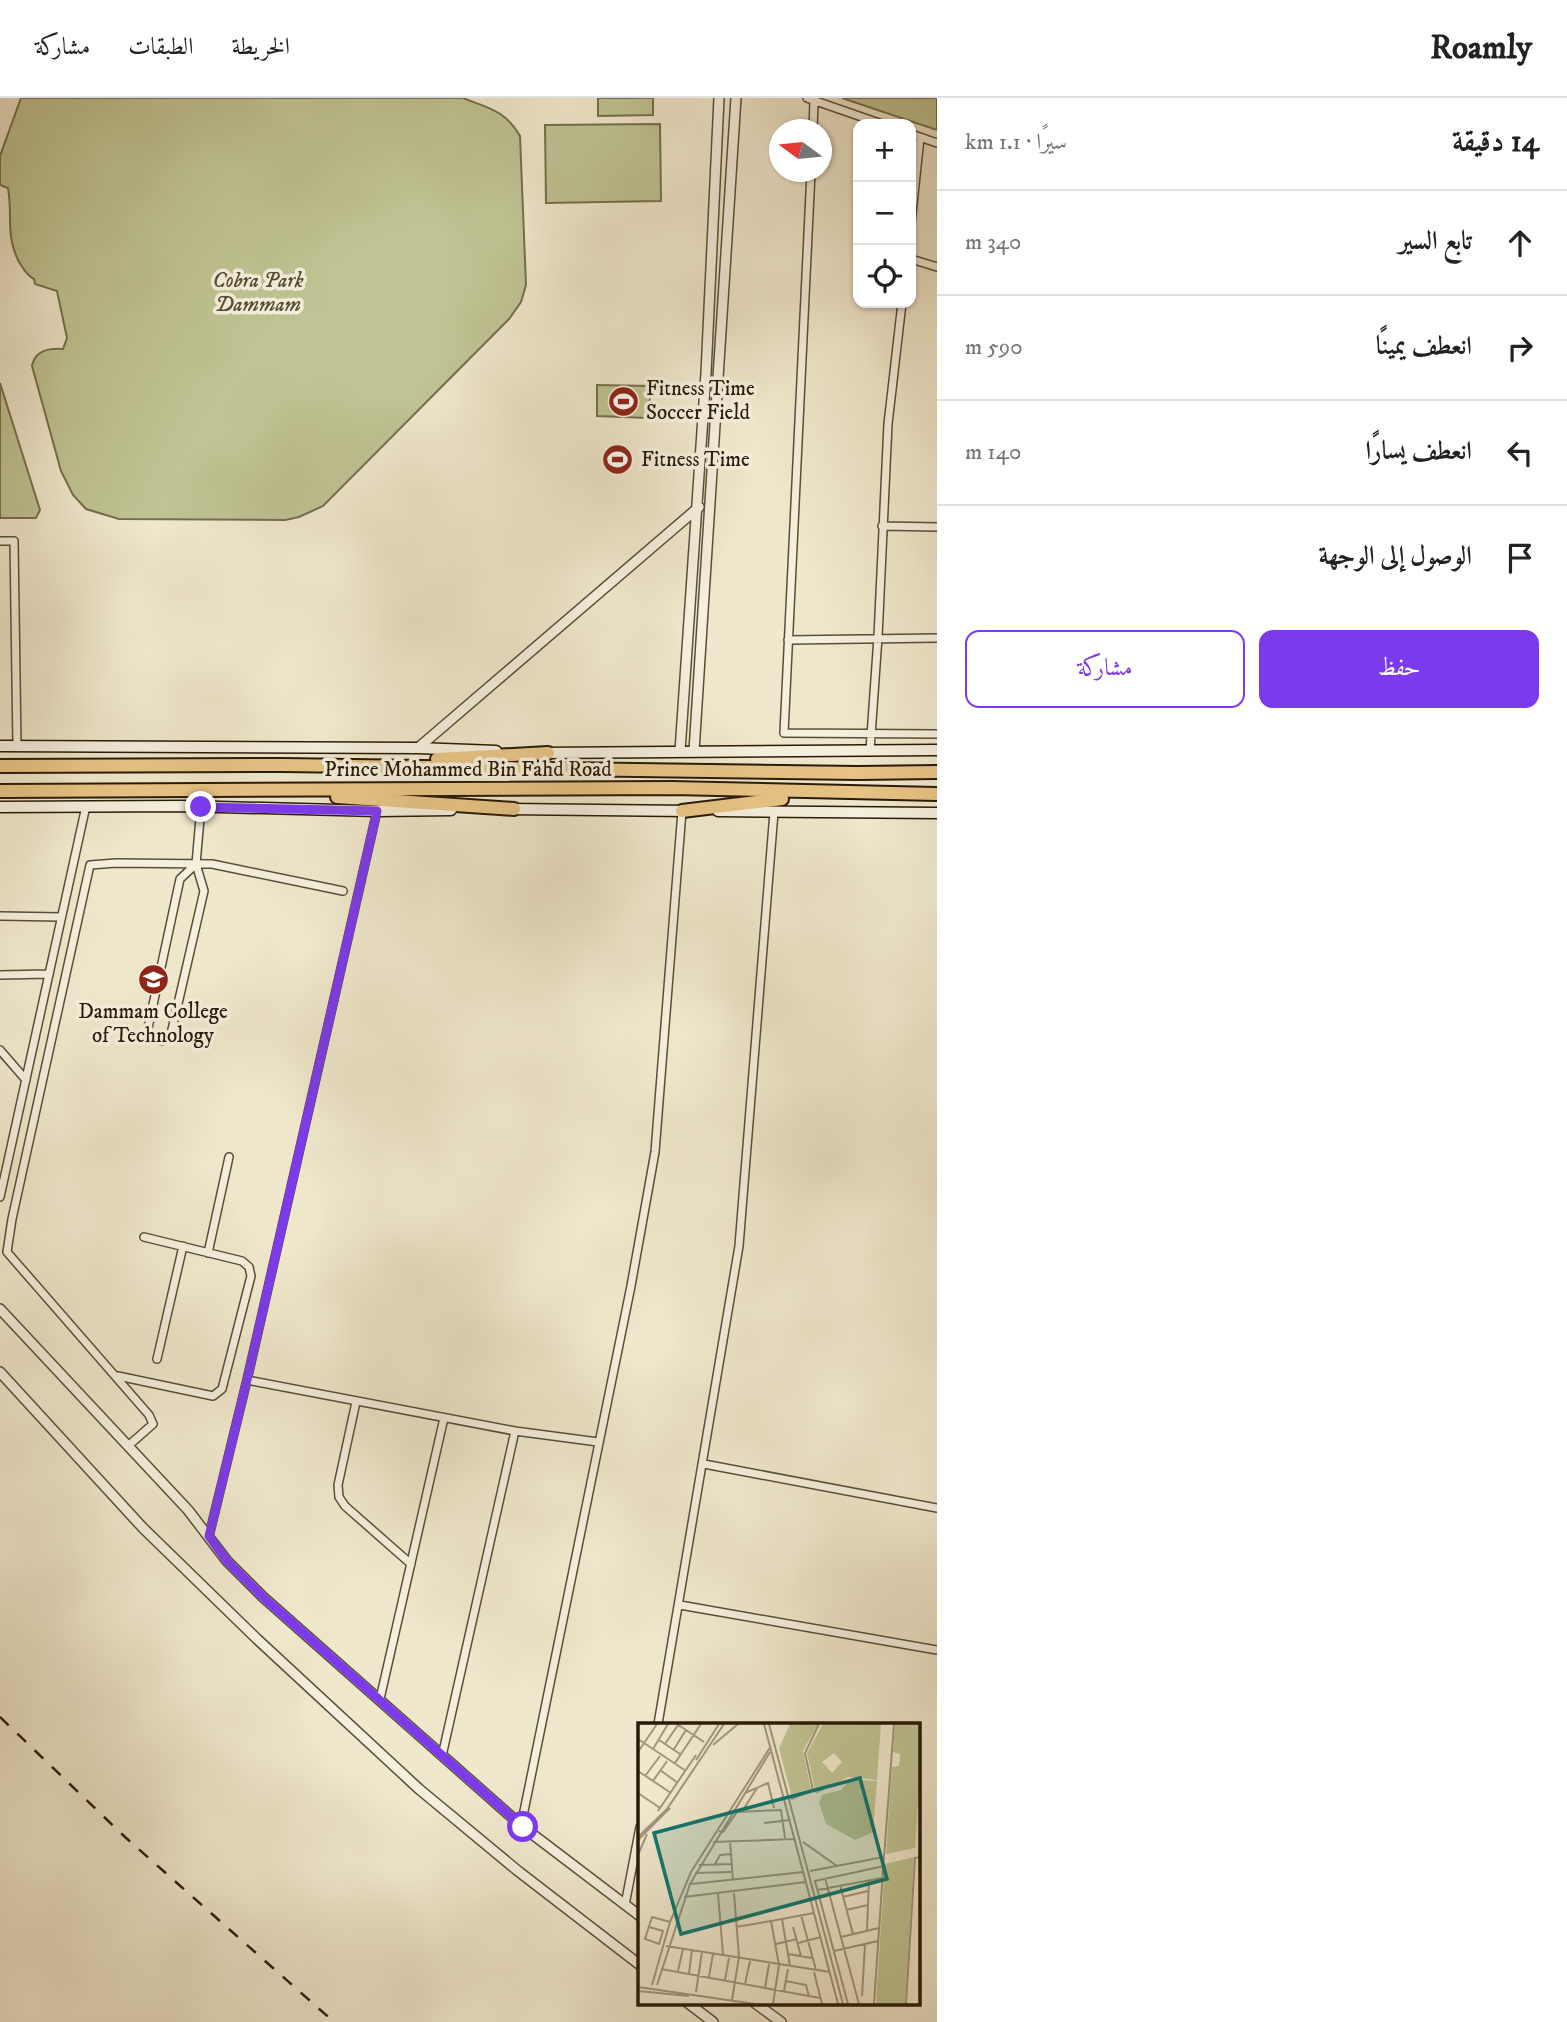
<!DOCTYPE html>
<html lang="ar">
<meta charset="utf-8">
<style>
body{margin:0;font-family:"IM FELL DW Pica",Amiri,serif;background:#f2f2f2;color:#222;direction:rtl}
.controls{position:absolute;right:21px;top:21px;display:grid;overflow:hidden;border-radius:14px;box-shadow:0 2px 5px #0004}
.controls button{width:63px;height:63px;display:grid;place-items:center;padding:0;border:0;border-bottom:2px solid #e0e0e0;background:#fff;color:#222;font:35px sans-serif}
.compass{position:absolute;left:769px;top:21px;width:63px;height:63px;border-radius:50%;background:#fff;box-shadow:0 2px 5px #0004;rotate:285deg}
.stop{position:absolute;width:21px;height:21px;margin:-16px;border:5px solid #7c3aed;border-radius:50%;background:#fff}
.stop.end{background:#7c3aed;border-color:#fff;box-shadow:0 2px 7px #0008}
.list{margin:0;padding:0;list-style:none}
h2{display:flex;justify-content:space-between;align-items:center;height:91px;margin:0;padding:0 28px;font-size:30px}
h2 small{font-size:23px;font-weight:400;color:#767676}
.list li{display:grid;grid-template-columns:46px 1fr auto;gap:21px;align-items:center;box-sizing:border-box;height:105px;padding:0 28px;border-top:2px solid #e0e0e0}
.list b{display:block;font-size:26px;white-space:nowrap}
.list em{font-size:23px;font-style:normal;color:#767676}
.actions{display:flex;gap:14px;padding:21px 28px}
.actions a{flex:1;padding:16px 0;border:2px solid #7c3aed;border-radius:14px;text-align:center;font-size:24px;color:#7c3aed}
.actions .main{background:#7c3aed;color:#fff}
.icon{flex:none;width:38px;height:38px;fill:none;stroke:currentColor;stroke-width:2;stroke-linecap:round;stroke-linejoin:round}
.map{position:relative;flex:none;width:937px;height:1924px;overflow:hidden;direction:ltr}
header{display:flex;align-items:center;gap:42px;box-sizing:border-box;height:98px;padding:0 35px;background:#fff;border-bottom:2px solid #e0e0e0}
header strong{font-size:33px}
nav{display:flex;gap:38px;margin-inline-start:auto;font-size:24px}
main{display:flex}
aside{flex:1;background:#fff}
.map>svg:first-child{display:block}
</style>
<header>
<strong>Roamly</strong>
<nav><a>الخريطة</a><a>الطبقات</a><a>مشاركة</a></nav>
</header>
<main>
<aside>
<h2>14 دقيقة<small>سيرًا · 1.1 km</small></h2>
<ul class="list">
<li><svg class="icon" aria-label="ahead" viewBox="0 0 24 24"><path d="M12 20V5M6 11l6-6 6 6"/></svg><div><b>تابع السير</b></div><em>340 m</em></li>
<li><svg class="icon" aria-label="right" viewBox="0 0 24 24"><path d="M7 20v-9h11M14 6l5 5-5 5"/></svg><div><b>انعطف يمينًا</b></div><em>590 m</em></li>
<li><svg class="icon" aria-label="left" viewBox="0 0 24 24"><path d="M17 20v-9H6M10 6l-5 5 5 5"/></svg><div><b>انعطف يسارًا</b></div><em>140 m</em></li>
<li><svg class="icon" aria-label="arrive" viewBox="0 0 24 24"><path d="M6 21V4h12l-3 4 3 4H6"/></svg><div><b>الوصول إلى الوجهة</b></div></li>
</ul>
<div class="actions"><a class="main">حفظ</a><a>مشاركة</a></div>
</aside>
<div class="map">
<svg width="937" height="1924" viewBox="0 0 937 1924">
<rect width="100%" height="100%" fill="#f0e8cd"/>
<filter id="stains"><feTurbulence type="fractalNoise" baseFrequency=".00286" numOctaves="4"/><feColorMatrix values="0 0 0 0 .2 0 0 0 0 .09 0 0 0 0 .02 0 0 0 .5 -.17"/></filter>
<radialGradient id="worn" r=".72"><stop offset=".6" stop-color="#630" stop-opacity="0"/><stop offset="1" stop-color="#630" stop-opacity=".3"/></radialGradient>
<path fill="#c0c494" stroke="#746f4d" stroke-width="2" d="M21,0H463C488,10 505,12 520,38L526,187L521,204L509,221L323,408L299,419L285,422L119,421L86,411L73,397L61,373L32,268C35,252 49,250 63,251L67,240L57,193L35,186L34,181C26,177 24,171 19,164C5,137 13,118 8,90L0,87V58Z
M598,0H653V17L598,18Z
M842,0H937V32Z
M660,26L661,103L546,105L545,27Z
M0,285L40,412L36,420H0Z
M597,287L651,288L648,320L597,318Z"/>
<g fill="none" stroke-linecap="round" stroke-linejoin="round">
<defs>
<path id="minor" d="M807,0L882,26
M813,32L814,3
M911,36L937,45
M811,74L784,635L937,636
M911,125L920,40
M911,161L937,169
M882,428L937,429
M0,443H14L17,648
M788,542L937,540
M870,652L878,539L888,326L902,205
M196,766L204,793L171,936L162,943L150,940L148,930L180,781L196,766L201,709
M0,818L61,819
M0,877L49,876
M0,952L26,982
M0,1099L86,708
M208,1155L229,1059
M157,1261L183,1148
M118,1278L213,1298L222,1291L251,1178L249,1169L242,1163L144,1139
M247,1282L515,1333L598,1344
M356,1304L338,1387L339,1399L345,1408L411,1466
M128,1348L153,1326L149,1317L7,1154L12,1121L90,767L116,765L212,766L343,793
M704,1366L937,1410
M209,1438L247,1282L377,713
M680,1507L937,1552
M380,1601L444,1320
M658,1626L739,1148L774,714
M442,1658L515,1333
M523,1729V1718L631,1188L655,1054L682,713
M625,1807L640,1729"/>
<path id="tertiary" d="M418,650L699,409
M680,653L706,275L719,0
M694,653L736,0
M0,1211L188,1412L227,1463L263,1499L523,1729L640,1818
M0,1274L143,1430L257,1541L419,1691L518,1773L640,1867
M688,1905L713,1924
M755,1905L781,1924"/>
<path id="secondary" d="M0,648L418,650L496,653
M542,655L937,652
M0,709L182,708L377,713L451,712
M508,711L689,713
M718,713L937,715"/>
<path id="motorway" d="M437,661L548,655
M0,668L283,667L858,675L937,674
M0,693L672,690L937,696
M337,699L514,711
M682,713L782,701"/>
</defs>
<use href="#minor" stroke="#5a4e38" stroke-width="10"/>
<use href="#tertiary" stroke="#5a4e38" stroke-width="12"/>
<use href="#secondary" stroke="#281a06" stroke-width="13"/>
<use href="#motorway" stroke="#281a06" stroke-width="16"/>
<use href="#minor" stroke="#f5f0de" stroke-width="7"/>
<use href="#tertiary" stroke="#f5f0de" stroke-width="9"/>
<use href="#secondary" stroke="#f5f0de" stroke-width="10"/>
<use href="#motorway" stroke="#e8c486" stroke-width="12"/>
<path stroke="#281a06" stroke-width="2.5" stroke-dasharray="12 12" stroke-linecap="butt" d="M0,1619L125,1739L334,1924"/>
</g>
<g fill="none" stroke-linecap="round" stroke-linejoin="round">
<path stroke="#7c3aed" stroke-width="9" d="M201,709L377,713L247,1282L209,1438L227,1463L263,1499L523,1729"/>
</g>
<defs>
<symbol id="stadium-disc" viewBox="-11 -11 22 22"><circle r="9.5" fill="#8f2418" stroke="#f5f0de"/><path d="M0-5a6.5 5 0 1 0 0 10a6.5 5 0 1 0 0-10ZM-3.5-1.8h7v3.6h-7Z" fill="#fff"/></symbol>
<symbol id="school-disc" viewBox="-11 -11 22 22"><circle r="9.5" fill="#8f2418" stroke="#f5f0de"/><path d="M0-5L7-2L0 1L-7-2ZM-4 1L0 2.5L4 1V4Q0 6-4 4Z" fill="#fff"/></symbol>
</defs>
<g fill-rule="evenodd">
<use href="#stadium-disc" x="606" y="286" width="35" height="35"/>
<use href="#stadium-disc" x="600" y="344" width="35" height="35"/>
<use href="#school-disc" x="136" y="864" width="35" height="35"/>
</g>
<g text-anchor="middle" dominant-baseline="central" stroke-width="7" stroke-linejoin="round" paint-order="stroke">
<g font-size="21" font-style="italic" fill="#564d31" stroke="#f5f0de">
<text x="258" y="183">Cobra Park<tspan x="258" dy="24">Dammam</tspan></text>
</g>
<g font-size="21" fill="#281a06" stroke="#f5f0de" text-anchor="start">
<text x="646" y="291">Fitness Time<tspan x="646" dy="24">Soccer Field</tspan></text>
<text x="641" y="362">Fitness Time</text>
<text x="153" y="914" text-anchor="middle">Dammam College<tspan x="153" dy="24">of Technology</tspan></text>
</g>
<g font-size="21" fill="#281a06" stroke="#f5f0de">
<text x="468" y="672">Prince Mohammed Bin Fahd Road</text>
</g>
</g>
<g transform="translate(638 1625)">
<rect width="282" height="282" fill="#f0e8cd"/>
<path d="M152,1H180L165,28L173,66L153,71L141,25ZM185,1H243L239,57L210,54L178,71L169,30ZM196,30L204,39L194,50L184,39ZM257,1H282V52L277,125L248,131L254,44L261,43L262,31L255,29ZM213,56L239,58L235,109L217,117L188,101L181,80L184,72L203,67ZM276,134L267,281H238L247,141Z" fill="#c0c494" fill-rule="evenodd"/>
<path fill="none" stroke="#a0967d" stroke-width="2" d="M39,1L66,19M126,1L200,281M131,1L205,281M0,16L48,48M21,17L42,31M27,21L40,2M75,22L100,1M15,26L30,1M36,26L48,7M0,29L19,1M58,37L81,1M37,40L63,1M22,47L40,60M0,48L33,70M7,53L22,33M15,58L29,38M175,67L167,30L181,1M0,70L22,85M107,70L130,60L136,85M153,76L175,67M105,87L119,65M20,88L58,32M146,98L126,100L152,97M81,108L85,109L99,89L143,87L147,115M0,114L29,86L86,1M0,117L32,85M92,118L95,158M75,119L157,116M165,119L199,143M0,132L9,111M77,141L82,132L93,131M61,142L93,141M172,148L246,134L256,1M57,150L93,149M187,155L221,281M53,161L165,149M202,162L215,211M179,167L244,155M80,171L85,231M46,174L168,159M205,174L230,168M208,187L230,182M163,192L178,247M144,196L152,243M11,204L25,208L21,221L7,216L14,194L32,199M98,204L133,198M155,204L163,233M229,207L231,157M203,214L241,205M160,220L183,214M138,221L159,216M28,223L192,249M196,228L240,218M150,231L174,235M23,246L182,275M40,248L45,226M176,249L184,281M51,250L54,227M71,254L75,231M87,257L91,235M148,258L168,262L171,273M107,261L112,238M14,262L32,199L53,149L133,23M19,262L52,161L132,29M0,264L117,281M127,265L131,241M0,268L51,273M146,268L150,246M58,269L64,229M224,273L227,221M94,277L101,234L96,170M135,281L141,242L133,198L176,190M210,281L177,158L246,143M236,281L246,133M268,281L277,135L282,134"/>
<path fill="#0f766e" fill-opacity="0.15" stroke="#0f766e" stroke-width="3.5" d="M222,55L249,156L43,211L16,110Z"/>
<rect width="282" height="282" fill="none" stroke="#281a06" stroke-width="3.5"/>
</g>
<rect width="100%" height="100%" filter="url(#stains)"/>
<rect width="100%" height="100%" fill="url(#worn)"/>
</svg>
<div class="controls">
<button>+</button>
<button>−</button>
<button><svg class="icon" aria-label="locate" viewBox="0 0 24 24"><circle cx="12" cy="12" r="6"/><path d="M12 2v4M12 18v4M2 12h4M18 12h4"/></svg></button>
</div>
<svg class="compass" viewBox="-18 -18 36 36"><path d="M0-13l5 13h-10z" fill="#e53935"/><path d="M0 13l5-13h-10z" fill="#767676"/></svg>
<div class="stop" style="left:523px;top:1729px"></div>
<div class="stop end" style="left:201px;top:709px"></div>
</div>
</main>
